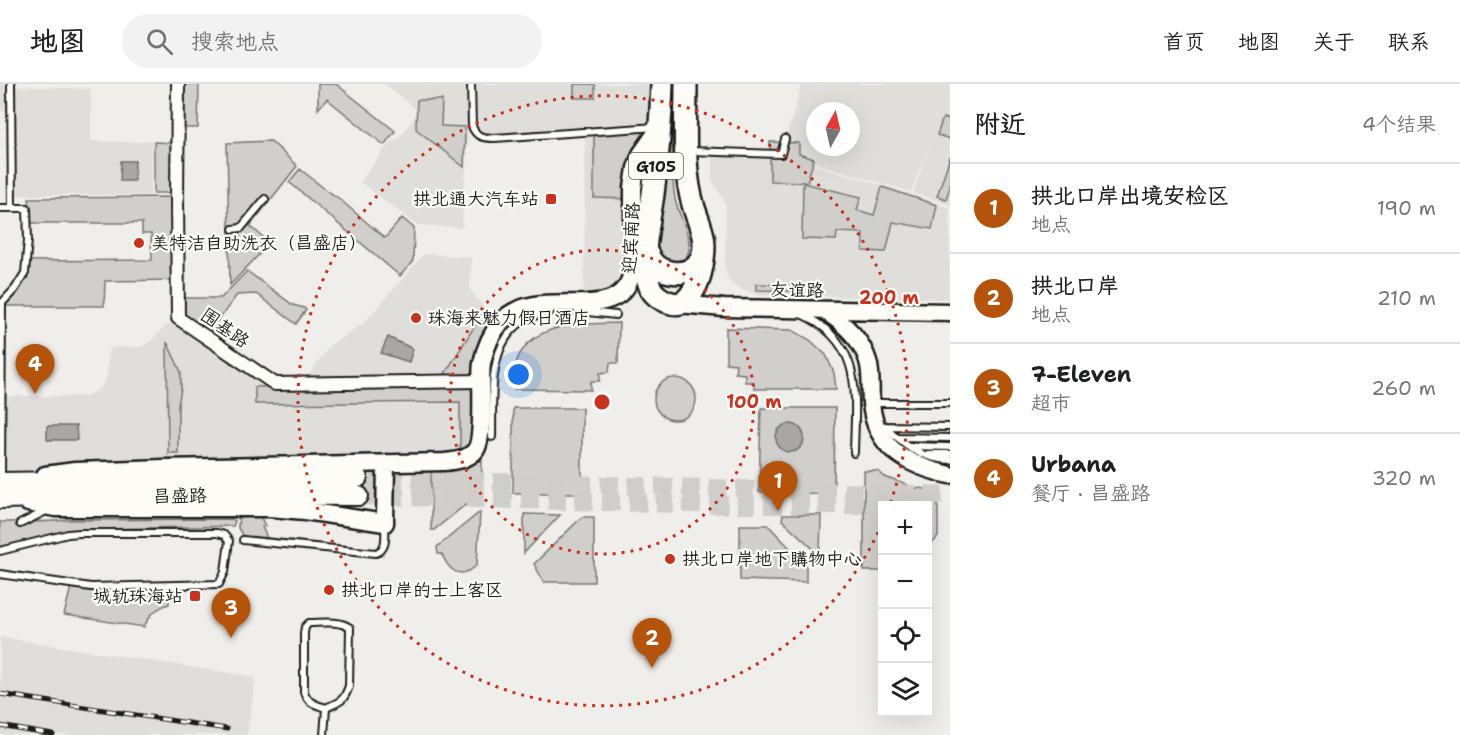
<!DOCTYPE html>
<html lang="zh">
<meta charset="utf-8">
<style>
body{margin:0;font-family:"Shantell Sans","LXGW WenKai TC",sans-serif;background:#f2f2f2;color:#202124}
.controls{position:absolute;right:18px;bottom:18px;display:grid;overflow:hidden;border-radius:0px;box-shadow:0 6px 24px #0002}
.controls button{width:54px;height:54px;display:grid;place-items:center;padding:0;border:0;border-bottom:2px solid #e0e0e0;background:#fff;color:#202124;font:30px sans-serif}
.compass{position:absolute;left:806px;top:18px;width:54px;height:54px;border-radius:50%;background:#fff;box-shadow:0 6px 24px #0002;rotate:8deg}
.you{position:absolute;left:519px;top:291px;width:21px;height:21px;margin:-15px;border:4px solid #fff;border-radius:50%;background:#1a73e8;box-shadow:0 0 0 9px #1a73e833}
.badge{display:grid;place-items:center;width:39px;height:39px;border-radius:50%;background:#b45309;color:#fff;font-size:20px;font-weight:700}
.pin{position:absolute;translate:-50% -50px;filter:drop-shadow(0 2px 3px #0008)}
.pin::after{content:'';position:absolute;top:32px;width:21px;height:18px;background:inherit;clip-path:polygon(0 0,100% 0,50% 100%)}
.list{margin:0;padding:0;list-style:none}
h2{display:flex;justify-content:space-between;align-items:center;height:78px;margin:0;padding:0 24px;font-size:26px}
h2 small{font-size:20px;font-weight:400;color:#757577}
.list li{display:grid;grid-template-columns:39px 1fr auto;gap:18px;align-items:center;box-sizing:border-box;height:90px;padding:0 24px;border-top:2px solid #e0e0e0}
.list b{display:block;font-size:22px;white-space:nowrap}
.list p{margin:0;font-size:20px;white-space:nowrap;color:#757577}
.list em{font-size:20px;font-style:normal;color:#757577}
.icon{flex:none;width:33px;height:33px;fill:none;stroke:currentColor;stroke-width:2;stroke-linecap:round;stroke-linejoin:round}
.map{position:relative;flex:none;width:950px;height:651px;overflow:hidden}
header{display:flex;align-items:center;gap:36px;box-sizing:border-box;height:84px;padding:0 30px;background:#fff;border-bottom:2px solid #e0e0e0}
header strong{font-size:28px}
nav{display:flex;gap:33px;margin-inline-start:auto;font-size:21px}
.search{width:420px;height:54px;background:#f2f2f2;display:flex;align-items:center;gap:15px;box-sizing:border-box;padding:0 21px;border-radius:33px;color:#757577;font-size:22px}
main{display:flex}
aside{flex:1;background:#fff}
.map>svg:first-child{display:block}
</style>
<header>
<strong>地图</strong>
<div class="search"><svg class="icon" aria-label="search" viewBox="0 0 24 24"><circle cx="10" cy="10" r="6"/><path d="M15 15l6 6"/></svg>搜索地点</div>
<nav><a>首页</a><a>地图</a><a>关于</a><a>联系</a></nav>
</header>
<main>
<div class="map">
<svg width="950" height="651" viewBox="0 0 950 651">
<rect width="100%" height="100%" fill="#f0eeea"/>
<filter id="ink" filterUnits="userSpaceOnUse"><feTurbulence type="fractalNoise" baseFrequency=".0167" numOctaves="2"/><feDisplacementMap in="SourceGraphic" scale="12" xChannelSelector="R" yChannelSelector="G"/><feConvolveMatrix kernelMatrix="1 2 1 2 8 2 1 2 1" color-interpolation-filters="sRGB"/></filter>
<g filter="url(#ink)">
<path fill="#e0deda" fill-rule="evenodd" d="M0,0H11L12,2L91,5V57L140,58L152,56L151,111H12V27H0Z
M385,0H661L659,44L641,70L627,201L584,218L585,48L485,53L472,45L468,50L462,144L417,141L360,98L392,56H397L419,28Z
M802,0H950V121L913,109L931,56L911,108L782,69ZM815,27H851V63H815Z
M712,69L780,71L889,103L950,124V215L772,211L756,210L738,204L731,199L727,193L725,183L726,120L712,96Z
M424,170L471,173L470,205L488,230L473,369L2,398V312H85L95,308L104,300L107,291L109,266L114,263H141L151,257L162,245L178,234L275,301L299,299L309,291L330,261L363,240Z
M0,553L256,593L247,651H0Z"/>
<path fill="#d0cfcc" stroke="#767674" stroke-width="1.5" d="M180,0H199L198,44H181Z
M318,0H336L395,47L384,61L327,15L318,25Z
M574,0H595V14H574Z
M417,16H442L441,42L465,43L464,83L416,45Z
M668,20L673,21C673,52 670,84 675,115C678,130 691,151 689,165C688,174 681,179 674,181L653,170Z
M943,34L950,36V55L937,51Z
M653,47L629,115L594,114V51Z
M271,57L297,82L250,142L270,159L230,201L227,59Z
M154,58L175,59L174,109H154Z
M770,58L799,59V70L814,75L807,98L770,97Z
M950,73V103L946,115L937,112Z
M300,85L326,106L337,113L385,154L402,134L414,144L413,177L400,192L289,98Z
M803,99L861,113L857,126L874,131L882,103L937,121L932,145L893,138L886,168L863,167V149L837,148L836,156L802,155Z
M176,113V196L105,197L104,222H3V219L17,205L28,177L152,176L151,150H142V139H31L29,114Z
M247,187L293,221L304,224L306,226L296,240L256,210L237,211L207,251L180,233V214H221Z
M756,200L799,201L798,207L756,206Z
M484,227L488,232L499,239L479,296H441Z
M619,239L618,279H610L609,288L600,289V297H591V306L514,305C515,298 513,289 515,282C528,237 581,240 619,239Z
M726,244L792,246L810,256L826,271L834,289L836,305H754V298H745V290L735,289L736,280L726,279Z
M167,258L181,288V305L178,321V369H168Z
M654 315a21 21 0 1 1 42 0a21 21 0 1 1-42 0Z
M478,300L475,364L460,365V318L255,320V303Z
M513,324H582V409H513Z
M761,324H835L834,410L759,408Z
M482,376L481,413H475L434,446H431V386H448Z
M864,387H878L885,393L916,404L938,406V453L929,463L930,477H928V422H882V487H864Z
M239,427H258L265,442L262,443L268,456L244,454L238,444Z
M480,428L477,481C461,496 449,488 442,470H438L437,463Z
M524,430L560,431L524,469Z
M783,431H821L820,471L782,436Z
M582,433H594V498H544L534,480Z
M232,435L235,437L233,442L100,445L72,447L49,451L0,465V438C22,437 44,439 67,436Z
M740,441H768L806,481V498L740,496Z
M71,503L91,507L168,505L169,520C155,525 151,529 144,543L64,531Z"/>
<path fill="#a8a7a3" stroke="#706f6d" stroke-width="1.5" d="M121,77H135L134,97H120Z
M388,253L413,265L409,278L381,269Z
M776 354a14 14 0 1 1 28 0a14 14 0 1 1-28 0Z
M47,342H76L77,356H47Z"/>
<g fill="none" stroke-linecap="round" stroke-linejoin="round">
<path stroke="#d0cecb" stroke-width="18" stroke-dasharray="18 9" stroke-linecap="butt" d="M358,394L950,411
M359,412L730,421H888"/>
<defs>
<path id="lane" d="M471,0L472,42C476,53 483,54 494,54L657,43
M690,67L781,70L785,55
M0,124H12L11,0
M233,145L241,144L265,115
M578,227L616,231
M801,230C865,259 855,311 854,369
M872,319H950
M885,342C903,360 923,376 950,376
M885,342L950,343
M492,353C493,304 485,237 550,228
M897,353L950,354
M911,362L950,363
M928,370H950
M1,397L2,219L15,205L25,189L28,156L27,124H12
M20,440L46,427
M243,456L376,469C388,465 385,451 385,440
M0,467L68,450L80,449H217L224,451L229,457L225,488L219,500L91,503L0,490
M309,539C322,539 339,536 350,544L349,602C343,619 340,617 326,624C314,620 309,620 304,608V549L305,543Z
M324,651L326,624"/>
<path id="street" d="M178,0L177,112L178,234L275,300L481,297"/>
<path id="secondary" d="M679,220L724,224L950,228
M823,226C843,238 861,254 868,277C872,290 870,305 871,319C875,365 909,382 950,391
M45,391L75,387L164,384L444,378C454,377 466,376 474,368C486,357 479,298 482,279C485,264 491,250 501,238C538,196 622,248 633,185V104L636,84L641,70L660,43
M28,419L56,424H270L305,427L385,439L386,379"/>
<path id="primary" d="M0,398L188,395L358,394
M0,415L189,411L359,412"/>
<path id="highway" d="M662,0C661,37 658,73 653,110C650,133 643,159 645,183C646,190 648,198 651,205C657,215 676,225 686,216C700,203 703,182 704,165
M645,165C650,176 654,184 666,187C682,192 699,186 703,169C707,155 698,137 694,124C682,86 686,40 686,0"/>
</defs>
<use href="#lane" stroke="#1c1c1c" stroke-width="10"/>
<use href="#street" stroke="#1c1c1c" stroke-width="16"/>
<use href="#secondary" stroke="#1c1c1c" stroke-width="21"/>
<use href="#primary" stroke="#1c1c1c" stroke-width="22"/>
<use href="#highway" stroke="#1c1c1c" stroke-width="26"/>
<use href="#lane" stroke="#fdfcf7" stroke-width="6"/>
<use href="#street" stroke="#fdfcf7" stroke-width="12"/>
<use href="#secondary" stroke="#fdfcf7" stroke-width="16"/>
<use href="#primary" stroke="#fdfcf7" stroke-width="18"/>
<use href="#highway" stroke="#fdfcf7" stroke-width="21"/>
<defs>
<path id="rail" d="M0,610L227,645
M0,642L53,651"/>
</defs>
<use href="#rail" stroke="#1c1c1c" stroke-width="5"/>
<use href="#rail" stroke="#fdfcf7" stroke-width="3" stroke-dasharray="9" stroke-linecap="butt"/>
</g>
</g>
<g fill="none" stroke="#c8321e" stroke-width="3" stroke-dasharray="3 6">
<circle cx="602" cy="318" r="152"/>
<path d="M882 440A305 305 0 1 1 890 420"/>
</g>
<g fill="#c8321e" stroke="#fdfcf7" stroke-width="2">
<rect x="545" y="109" width="12" height="12" rx="3"/>
<circle cx="139" cy="159" r="6"/>
<circle cx="416" cy="234" r="6"/>
<circle cx="670" cy="475" r="6"/>
<circle cx="329" cy="506" r="6"/>
<rect x="189" y="506" width="12" height="12" rx="3"/>
</g>
<g text-anchor="middle" dominant-baseline="central" stroke-width="4.5" stroke-linejoin="round" paint-order="stroke">
<rect fill="#fdfcf7" stroke="#605f5e" stroke-width="1.5" x="629" y="69" width="54" height="26" rx="4.5"/>
<g font-size="16" font-weight="bold" fill="#1c1c1c">
<text x="656" y="82">G105</text>
</g>
<g font-size="18" fill="#1c1c1c" stroke="#fdfcf7" text-anchor="start">
<text x="539" y="115" text-anchor="end">拱北通大汽车站</text>
<text x="151" y="159">美特洁自助洗衣（昌盛店）</text>
<text x="428" y="234">珠海来魅力假日酒店</text>
<text x="682" y="475">拱北口岸地下購物中心</text>
<text x="341" y="506">拱北口岸的士上客区</text>
<text x="183" y="512" text-anchor="end">城轨珠海站</text>
</g>
<g font-size="18" fill="#1c1c1c" stroke="#fdfcf7">
<text transform="translate(631 154) rotate(-87)">迎宾南路</text>
<text transform="translate(797 206) rotate(1)">友谊路</text>
<text transform="translate(225 244) rotate(35)">围基路</text>
<text transform="translate(180 412) rotate(-1)">昌盛路</text>
</g>
</g>
<circle cx="602" cy="318" r="9" fill="#c8321e" stroke="#fdfcf7" stroke-width="3"/>
<g font-size="18" text-anchor="middle" font-weight="bold" fill="#c8321e" stroke="#fdfcf7" stroke-width="4.5" stroke-linejoin="round" paint-order="stroke">
<text x="889" y="220">200 m</text>
<text x="754" y="324">100 m</text>
</g>
</svg>
<div class="controls">
<button>+</button>
<button>−</button>
<button><svg class="icon" aria-label="locate" viewBox="0 0 24 24"><circle cx="12" cy="12" r="6"/><path d="M12 2v4M12 18v4M2 12h4M18 12h4"/></svg></button>
<button><svg class="icon" aria-label="layers" viewBox="0 0 24 24"><path d="M12 4l9 5-9 5-9-5zM3 14l9 5 9-5"/></svg></button>
</div>
<svg class="compass" viewBox="-18 -18 36 36"><path d="M0-13l5 13h-10z" fill="#e53935"/><path d="M0 13l5-13h-10z" fill="#757577"/></svg>
<div class="you"></div>
<div class="pin badge" style="left:778px;top:427px">1</div>
<div class="pin badge" style="left:652px;top:584px">2</div>
<div class="pin badge" style="left:231px;top:554px">3</div>
<div class="pin badge" style="left:35px;top:310px">4</div>
</div>
<aside>
<h2>附近<small>4个结果</small></h2>
<ul class="list">
<li><span class="badge">1</span><div><b>拱北口岸出境安检区</b><p>地点</p></div><em>190 m</em></li>
<li><span class="badge">2</span><div><b>拱北口岸</b><p>地点</p></div><em>210 m</em></li>
<li><span class="badge">3</span><div><b>7-Eleven</b><p>超市</p></div><em>260 m</em></li>
<li><span class="badge">4</span><div><b>Urbana</b><p>餐厅 · 昌盛路</p></div><em>320 m</em></li>
</ul>
</aside>
</main>
